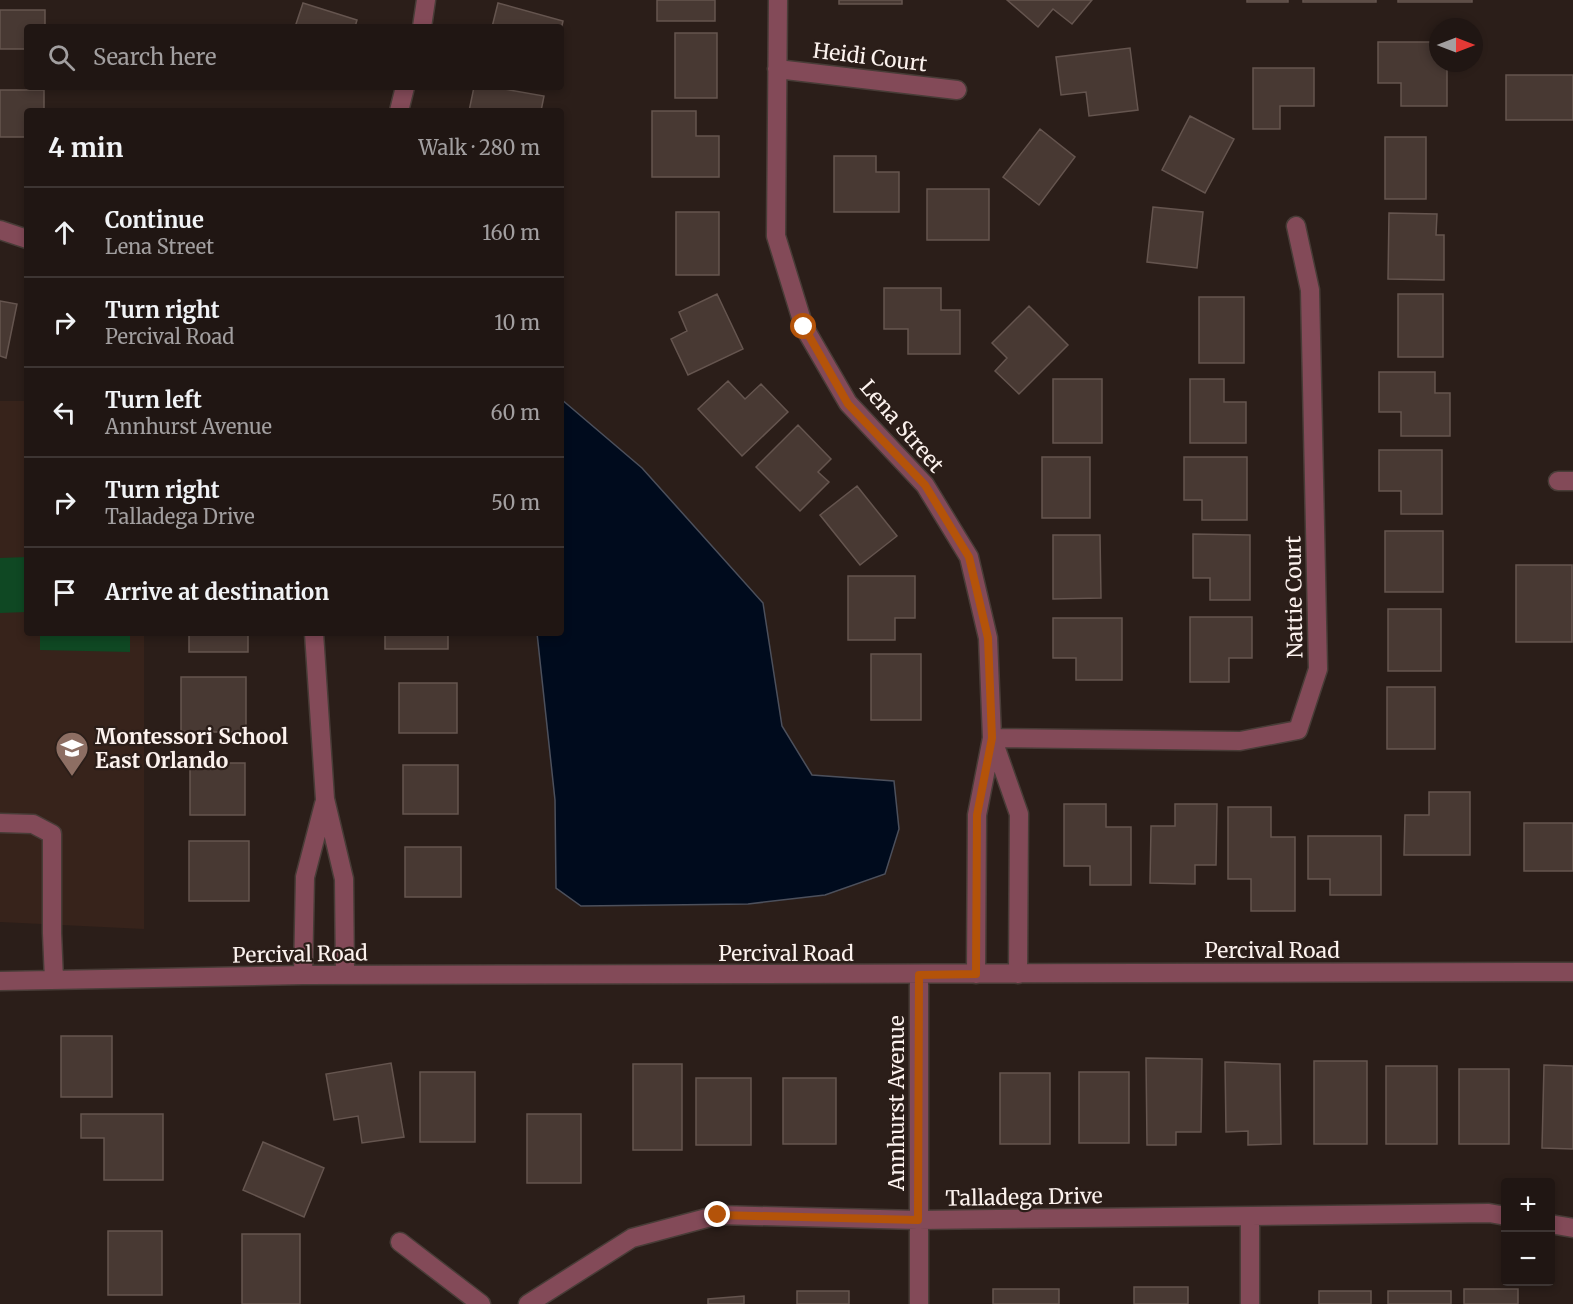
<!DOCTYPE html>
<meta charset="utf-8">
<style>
body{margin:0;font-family:Merriweather,serif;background:#281f1c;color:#f1f3f6}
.controls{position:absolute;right:18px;bottom:18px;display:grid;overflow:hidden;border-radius:6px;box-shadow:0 3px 9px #0003}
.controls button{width:54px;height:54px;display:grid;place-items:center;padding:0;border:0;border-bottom:2px solid #3d3533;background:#201613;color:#f1f3f6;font:30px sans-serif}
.compass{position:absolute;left:1429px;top:18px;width:54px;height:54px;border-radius:50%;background:#201613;box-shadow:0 3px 9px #0003;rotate:90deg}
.stop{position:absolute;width:18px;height:18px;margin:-14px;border:4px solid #b45309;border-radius:50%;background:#fff}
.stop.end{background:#b45309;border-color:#fff;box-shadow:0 2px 6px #0008}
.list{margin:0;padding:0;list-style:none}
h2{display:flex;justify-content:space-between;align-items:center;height:78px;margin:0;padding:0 24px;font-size:26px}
h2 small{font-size:20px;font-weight:400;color:#a29fa0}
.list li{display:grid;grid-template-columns:39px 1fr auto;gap:18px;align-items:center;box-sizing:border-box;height:90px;padding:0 24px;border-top:2px solid #3d3533}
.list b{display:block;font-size:22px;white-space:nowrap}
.list p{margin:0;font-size:20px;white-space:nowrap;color:#a29fa0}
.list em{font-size:20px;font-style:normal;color:#a29fa0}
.icon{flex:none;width:33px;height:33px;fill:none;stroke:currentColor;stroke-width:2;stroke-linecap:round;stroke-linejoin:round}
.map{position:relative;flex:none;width:1573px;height:1304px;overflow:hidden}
.search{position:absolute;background:#201613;box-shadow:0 3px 9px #0003;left:24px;top:24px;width:540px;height:66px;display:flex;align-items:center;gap:15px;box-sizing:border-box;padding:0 21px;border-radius:6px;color:#a29fa0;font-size:22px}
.panel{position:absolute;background:#201613;box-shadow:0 3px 9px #0003;left:24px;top:108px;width:540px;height:528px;border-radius:6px}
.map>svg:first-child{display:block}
</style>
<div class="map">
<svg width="1573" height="1304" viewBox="0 0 1573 1304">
<rect width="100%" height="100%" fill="#2b1e19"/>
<path fill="#37231b" d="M0,401H27V633H144V929L0,922Z"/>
<path fill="#0f4823" d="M27,557V612L0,613V558Z
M40,633H130V652L40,650Z"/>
<path fill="#000b1d" stroke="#4c505c" stroke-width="1.5" d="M561,399L642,468L763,603L782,726L812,775L894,781L899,829L885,874L825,895L748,904L581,906L556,888L555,800L537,633H561Z"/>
<path fill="#483933" stroke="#65554f" stroke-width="1.5" d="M657,0H715V21H657Z
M839,0H902V4H839Z
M1007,0H1092L1072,24L1053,9L1038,27Z
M1247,0H1288V2H1247Z
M1303,0H1376V2H1303Z
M1398,0H1472V2H1398Z
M303,3L357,20L355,27H295Z
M498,3L563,21L561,30V27H492Z
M0,10H45V27H27V49H0Z
M675,33H717V98H675Z
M1378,42H1438V63H1447V106H1401V83H1378Z
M1130,48L1138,110L1089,116L1086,92L1061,95L1056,57Z
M1253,68H1314V106H1280V129H1253Z
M1506,75H1573V120H1506Z
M474,87H493L544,96L541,111H469Z
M0,90H44V111H27V137H0Z
M652,111H696V136H719V177H652Z
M1190,116L1234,139L1205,193L1162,170Z
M1040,129L1075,157L1039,205L1003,177Z
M1385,137H1426V199H1385Z
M834,156H876V172H899V212H834Z
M927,189H989V240H927Z
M1153,207L1203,212L1197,268L1147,262Z
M676,212H719V275H676Z
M1389,213L1437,214L1436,235H1444V280L1388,279Z
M884,288H941V310H960V354H908V329H884Z
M717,294L743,349L688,375L671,339L687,331L679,312Z
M1398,294H1443V357H1398Z
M1199,297H1244V363H1199Z
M0,301L17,304L6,358L0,356Z
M1029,306L1068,345L1019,394L995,371L1007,358L992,343Z
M1379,372H1435V393H1450V436H1401V412H1379Z
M1053,379H1102V443H1053Z
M1190,379H1224V402H1246V443H1190Z
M728,381L745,399L761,384L788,412L742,456L698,409Z
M798,425L831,459L818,472L829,482L800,511L756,467Z
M1379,450H1442V514H1401V491H1379Z
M1042,457H1090V518H1042Z
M1184,457H1247V520H1202V500H1184Z
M857,486L897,536L860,565L820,515Z
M1385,531H1443V592H1385Z
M1193,534L1250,535V600H1210V578H1193Z
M1053,535H1100L1101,598L1053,599Z
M1516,565H1572V642H1516Z
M848,576H915V618H895V640H848Z
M1388,609H1441V671H1388Z
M1190,617H1252V658H1229V682H1190Z
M1053,618H1122V680H1076V658H1053Z
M189,633H248V652H189Z
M385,633H448V649H385Z
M871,654H921V720H871Z
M181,677H246V732H181Z
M399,683H457V733H399Z
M1387,687H1435V749H1387Z
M190,763H245V815H190Z
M403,765H458V814H403Z
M1429,792H1470V855H1404L1405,815H1429Z
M1064,804H1106V827H1131V885H1090V866H1064Z
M1175,804H1217L1216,865H1195V884L1150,883L1151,826H1175Z
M1228,807H1271V837H1295V911H1251V879H1228Z
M1524,823H1573V871H1524Z
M1308,836H1381V895H1330V879H1308Z
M189,841H249V901H189Z
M405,847H461V897H405Z
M61,1036H112V1097H61Z
M1146,1058L1202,1059L1201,1132H1176V1145H1147Z
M1314,1061H1367V1144H1314Z
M1225,1062L1280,1064L1281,1144L1248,1145V1131L1226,1132Z
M391,1063L404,1137L362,1143L358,1116L334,1120L326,1074Z
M633,1064H682V1150H633Z
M1544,1065L1573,1066V1149L1542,1148Z
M1386,1066H1437V1144H1386Z
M1459,1069H1509V1144H1459Z
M420,1072H475V1142H420Z
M1079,1072H1129V1143H1079Z
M1000,1073H1050V1144H1000Z
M696,1078H751V1145H696Z
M783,1078H836V1144H783Z
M81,1114H163V1180H104V1138H81Z
M527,1114H581V1183H527Z
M263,1142L324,1168L304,1217L243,1190Z
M108,1231H162V1295H108Z
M242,1234H300V1304H242Z
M1134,1287H1188V1304H1134Z
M993,1289H1059V1304H993Z
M1464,1289H1518V1304H1464Z
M797,1291H849V1304H797Z
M1319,1291H1371V1304H1319Z
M1388,1291H1451V1304H1388Z
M744,1296V1304H708V1299Z"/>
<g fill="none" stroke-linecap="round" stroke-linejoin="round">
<defs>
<path id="minor" d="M778,0L776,236L804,327L848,403L925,485L969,557L988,638L992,738L977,815L976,974
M422,27L426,0
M777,69L957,90
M399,111L405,87
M0,230L27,239
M1558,481H1573
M314,633L325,799L344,879L345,975
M992,738L1240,741L1298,730L1318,669L1310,290L1296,226
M993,740L1019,814L1018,974
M0,823L33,824L52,834V933L54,980
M303,975L305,877L324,804
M0,981L303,975L1573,972
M1250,1217V1304
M1550,1224L1573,1228
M400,1242L481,1304
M528,1304L632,1238L718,1215L918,1220L1489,1213L1506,1216
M919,1304V975"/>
</defs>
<use href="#minor" stroke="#483c37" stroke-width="21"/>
<use href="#minor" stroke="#834a58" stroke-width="18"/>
</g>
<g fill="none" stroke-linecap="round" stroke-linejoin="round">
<path stroke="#b45309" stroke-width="8" d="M718,1215L918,1220L919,975L976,974L977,815L992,738L988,638L969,557L925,485L848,404L804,327"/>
</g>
<defs>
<symbol id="school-pin" viewBox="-11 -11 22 30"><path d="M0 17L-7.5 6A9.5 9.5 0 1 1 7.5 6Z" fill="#8d6e63" stroke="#2b1e19"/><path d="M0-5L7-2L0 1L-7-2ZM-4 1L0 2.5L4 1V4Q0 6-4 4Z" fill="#fff"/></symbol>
</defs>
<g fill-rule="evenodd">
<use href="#school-pin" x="53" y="729" width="38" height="52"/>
</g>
<g text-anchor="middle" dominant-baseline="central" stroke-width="4.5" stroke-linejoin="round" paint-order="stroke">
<g font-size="21" fill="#fcf2ee" stroke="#2b1e19">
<text transform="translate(870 57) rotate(7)">Heidi Court</text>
<text transform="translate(902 426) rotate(49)">Lena Street</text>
<text transform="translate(1294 597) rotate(-91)">Nattie Court</text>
<text x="1272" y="950">Percival Road</text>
<text x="786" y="953">Percival Road</text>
<text transform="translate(300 954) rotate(-1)">Percival Road</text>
<text transform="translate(896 1103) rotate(-90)">Annhurst Avenue</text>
<text transform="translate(1024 1197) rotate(-1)">Talladega Drive</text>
</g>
<g font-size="21" font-weight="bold" fill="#fcf2ee" stroke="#2b1e19" text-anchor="start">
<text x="95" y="736">Montessori School<tspan x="95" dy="24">East Orlando</tspan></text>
</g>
</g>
</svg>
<div class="controls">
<button>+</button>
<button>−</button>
</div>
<svg class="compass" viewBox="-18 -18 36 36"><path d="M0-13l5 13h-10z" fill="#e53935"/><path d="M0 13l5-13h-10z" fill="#a29fa0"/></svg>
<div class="stop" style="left:804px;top:327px"></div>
<div class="stop end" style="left:718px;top:1215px"></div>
<div class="search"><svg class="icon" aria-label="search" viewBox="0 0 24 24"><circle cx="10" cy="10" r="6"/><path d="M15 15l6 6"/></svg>Search here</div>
<section class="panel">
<h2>4 min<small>Walk · 280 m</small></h2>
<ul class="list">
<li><svg class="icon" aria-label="ahead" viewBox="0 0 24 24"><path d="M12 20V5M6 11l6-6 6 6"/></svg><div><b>Continue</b><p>Lena Street</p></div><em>160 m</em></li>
<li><svg class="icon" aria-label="right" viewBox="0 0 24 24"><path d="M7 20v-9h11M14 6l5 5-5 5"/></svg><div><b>Turn right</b><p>Percival Road</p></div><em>10 m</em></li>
<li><svg class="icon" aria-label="left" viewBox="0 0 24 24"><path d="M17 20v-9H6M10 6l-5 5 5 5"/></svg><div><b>Turn left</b><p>Annhurst Avenue</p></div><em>60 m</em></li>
<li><svg class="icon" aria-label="right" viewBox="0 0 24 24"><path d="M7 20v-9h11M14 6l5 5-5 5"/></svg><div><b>Turn right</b><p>Talladega Drive</p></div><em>50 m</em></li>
<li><svg class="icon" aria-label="arrive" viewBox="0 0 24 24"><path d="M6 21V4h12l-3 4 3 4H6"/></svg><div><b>Arrive at destination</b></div></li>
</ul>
</section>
</div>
